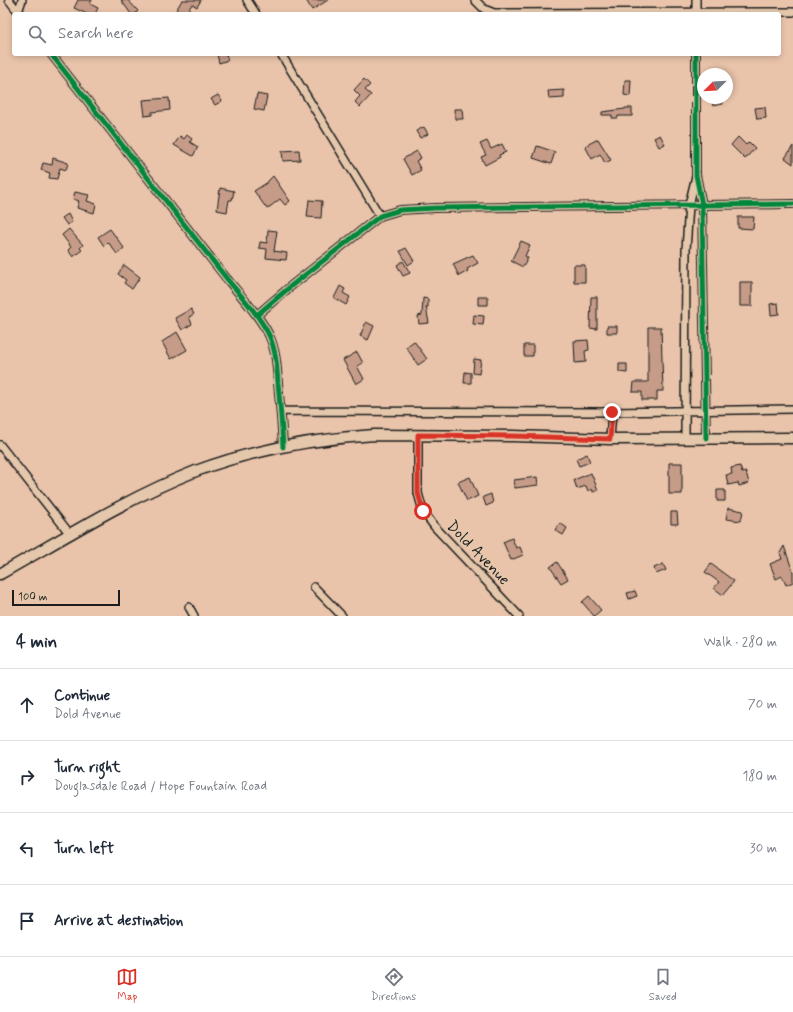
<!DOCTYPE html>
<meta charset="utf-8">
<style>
body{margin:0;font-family:Mynerve,sans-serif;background:#f6f6f7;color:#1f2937}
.compass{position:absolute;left:697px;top:68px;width:36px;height:36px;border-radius:50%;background:#fff;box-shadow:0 2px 6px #0003;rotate:246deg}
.scale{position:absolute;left:12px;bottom:10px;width:108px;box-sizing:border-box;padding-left:4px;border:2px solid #1c1c1c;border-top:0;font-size:11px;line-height:14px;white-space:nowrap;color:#1c1c1c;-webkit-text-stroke:3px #e5c8ac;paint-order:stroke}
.stop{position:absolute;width:12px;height:12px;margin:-9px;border:3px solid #d93025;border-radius:50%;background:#fff}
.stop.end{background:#d93025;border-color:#fff;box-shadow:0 1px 4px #0008}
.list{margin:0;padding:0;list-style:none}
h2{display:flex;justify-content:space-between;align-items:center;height:52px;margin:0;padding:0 16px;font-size:17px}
h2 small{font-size:13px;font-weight:400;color:#747a83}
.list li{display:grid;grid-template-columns:26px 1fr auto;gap:12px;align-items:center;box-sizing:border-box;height:72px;padding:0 16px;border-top:1px solid #e0e1e3}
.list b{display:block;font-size:15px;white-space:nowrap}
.list p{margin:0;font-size:13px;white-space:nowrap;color:#747a83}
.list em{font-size:13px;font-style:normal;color:#747a83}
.icon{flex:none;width:22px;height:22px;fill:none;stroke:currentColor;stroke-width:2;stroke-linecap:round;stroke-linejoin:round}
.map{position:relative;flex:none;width:793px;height:616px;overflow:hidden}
.search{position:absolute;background:#fff;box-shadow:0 2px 6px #0003;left:12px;right:12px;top:12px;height:44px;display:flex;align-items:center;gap:10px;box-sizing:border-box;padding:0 14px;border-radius:4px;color:#747a83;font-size:15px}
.sheet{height:340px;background:#fff}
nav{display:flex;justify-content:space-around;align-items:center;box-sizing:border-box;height:56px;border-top:1px solid #e0e1e3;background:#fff;font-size:11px;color:#747a83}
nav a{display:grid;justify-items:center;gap:2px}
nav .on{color:#d93025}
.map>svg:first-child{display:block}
</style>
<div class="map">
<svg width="793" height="616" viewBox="0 0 793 616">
<rect width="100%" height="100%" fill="#e9c4aa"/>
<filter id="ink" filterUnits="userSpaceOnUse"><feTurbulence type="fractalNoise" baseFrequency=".025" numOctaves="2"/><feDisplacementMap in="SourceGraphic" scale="8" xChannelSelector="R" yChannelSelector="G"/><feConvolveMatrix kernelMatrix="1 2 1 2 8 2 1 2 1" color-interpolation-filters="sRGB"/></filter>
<g filter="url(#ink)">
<path fill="#c69c89" stroke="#1c1c1c" d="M78,0H92L90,4L98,8L95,14H87L74,8Z
M121,0H128L138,11L135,14H131Z
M182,0H201L197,7L192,4L186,14H174Z
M306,0H328L312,10Z
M217,54H226L228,60L219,63Z
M364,79L370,85L365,90L371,95L360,107L355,102L360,96L354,90Z
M625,80H631L630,96L624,95Z
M564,90V98L549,99L548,91Z
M257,94L267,96L264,111L254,109Z
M218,95L222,101L215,105L211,99Z
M169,98L170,110L152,112V115L145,116L143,100Z
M711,98H722L723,104L713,106Z
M765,107L766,118L757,119L755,108Z
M625,108H632V116H618V118H612V115H602V112L625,109Z
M454,109H462L463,119H455Z
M424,127L428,134L420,138L416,131Z
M187,135L192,139L190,142L198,147L193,156L174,145L180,136L184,139Z
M660,135L665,144L659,147L654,138Z
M738,137L746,145L749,142L755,148L745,159L731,145Z
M598,139L611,160L605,163L600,154L592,159L585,146Z
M487,141L491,149L502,144L506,152L499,155L500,157L485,165L481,157L486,155L480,144Z
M537,146L555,152L551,164L533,158Z
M793,146V164L785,158Z
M299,150L300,160L283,161L282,151Z
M417,151L421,158L416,161L421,170L412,175L403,159Z
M53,158L68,163L66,170L60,168L57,179L49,178L50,173L41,170L43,163L52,165Z
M273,176L290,201L285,205L280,199L267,209L254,191L268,182V181Z
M220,188L234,191L232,200H229L227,212L217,210Z
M75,192L89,195L87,201L96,204L94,213L77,208L79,201L73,199Z
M309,200L322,201L321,218L307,217Z
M68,214L72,222L67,225L62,218Z
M738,217H754L753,229L738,228Z
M69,229L83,245L80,248L82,250L73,257L68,250L71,247L62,235Z
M110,229L124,248L117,254L108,242L104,246L98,237Z
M268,230L277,231L274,251L287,253L286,260L266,258L267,249L259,248L260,242L267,243Z
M521,241L530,245L525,256L528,258L523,267L511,261Z
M406,248L414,261L408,265L400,251Z
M473,255L478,263L467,269L468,271L459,276L453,264Z
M403,261L410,273L403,276L397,265Z
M124,265L140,277L132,289L124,283L126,280L118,274Z
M574,265H585V282H574Z
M740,282H752V306H740Z
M340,286L345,289L343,293L350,297L346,305L334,298Z
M478,297H488V305H478Z
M591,297H597V329L590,328Z
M423,298L428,299V307H426L429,323L419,324L418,316L422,315Z
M778,303L779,314L771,315L770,304Z
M191,309L194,314L189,317L192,324L182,330L175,318Z
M474,315L484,316L483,325L473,324Z
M366,322L374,326L368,340L360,336Z
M607,326H617V333H607Z
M648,327H661L663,391H657V400H642V392H633L634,382H648Z
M177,332L187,350L171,359L162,342Z
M588,340L589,350L585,351L586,362L575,363L574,341Z
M414,341L427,359L418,365L406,347Z
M524,345H533V356H524Z
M357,352L363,363L357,366L364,379L356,384L343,360Z
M474,359L481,360L479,374L473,373Z
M619,364H627V373L619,372Z
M465,372L471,373V383H464Z
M587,454L590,462L579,466L576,459Z
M669,463H682V494H669Z
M740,466L742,473L746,472L749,483L739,486L738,483L728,485L726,475L732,474L731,468Z
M591,473L598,490L593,492L592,489L588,491L586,486L577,489L574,480Z
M470,477L478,496L467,501L458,482Z
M537,477L538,485L515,488L514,480Z
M717,490H725V501H717Z
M491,494L493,503L486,506L483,497Z
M728,508L743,511L741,521L726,519Z
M671,512H677L678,524H671Z
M560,523L567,528L563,535L555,530Z
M512,538L516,548L520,547L523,555L511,560L503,542Z
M784,546L793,572V582L786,585L782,576L776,579L770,564L782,559L780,553Z
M557,562L568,579L561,583L550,567Z
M663,564L666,570L656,574L654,568Z
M711,564L734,581L723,595L714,588L719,582L705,572Z
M635,591L637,596L629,599L627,593Z
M589,596L601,610L594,616L582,602Z"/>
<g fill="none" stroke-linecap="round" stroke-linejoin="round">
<defs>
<path id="minor" d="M9,0L20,14
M247,0L256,14
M475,0L484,9L494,13L793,12
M696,0V14
M18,12L22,0
M51,54L227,279C242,297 258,314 269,335C276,350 277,367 278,383C280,404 282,425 283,447
M281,54L380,216
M696,54V175L702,205L706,438
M257,315L291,286L380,216L400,210L435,208L793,204
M281,411L612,412
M418,435V493L423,511L434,526L519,616
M685,438L686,250L689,205L696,176
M610,439L612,412L793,409
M0,445L70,534
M314,587L342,616
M189,607L194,616"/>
<path id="secondary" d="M0,574C64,538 127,498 196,471C252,450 314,439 374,435L513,436L610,439L793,438"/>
</defs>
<use href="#minor" stroke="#1c1c1c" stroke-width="10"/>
<use href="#secondary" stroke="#1c1c1c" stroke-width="13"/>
<use href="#minor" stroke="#e5c8ac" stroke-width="7"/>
<use href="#secondary" stroke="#e5c8ac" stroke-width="10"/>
<defs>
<path id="cycleway" d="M51,54L227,279C242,297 258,314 269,335C276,350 277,367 278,383C280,404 282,425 283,447
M696,54V175L702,205L706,438
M257,315L291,286L380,216L400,210L435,208L793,204"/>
</defs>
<use href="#cycleway" stroke="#e5c8ac" stroke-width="8"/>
<use href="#cycleway" stroke="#00873e" stroke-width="5"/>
</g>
</g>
<g fill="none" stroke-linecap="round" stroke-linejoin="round" filter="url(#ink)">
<path stroke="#d93025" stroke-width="5" d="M423,511L418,493V435L513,436L610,439L612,412"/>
</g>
<g text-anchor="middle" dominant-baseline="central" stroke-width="3.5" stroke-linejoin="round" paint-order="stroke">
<g font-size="16" fill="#1c1c1c" stroke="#e5c8ac">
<text transform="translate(478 553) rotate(46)">Dold Avenue</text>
</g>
</g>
</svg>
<svg class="compass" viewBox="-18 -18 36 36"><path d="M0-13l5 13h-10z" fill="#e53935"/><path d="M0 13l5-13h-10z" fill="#747a83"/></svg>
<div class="scale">100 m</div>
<div class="stop" style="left:423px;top:511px"></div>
<div class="stop end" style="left:612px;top:412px"></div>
<div class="search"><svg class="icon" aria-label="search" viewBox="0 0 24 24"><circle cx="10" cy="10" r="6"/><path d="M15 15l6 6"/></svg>Search here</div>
</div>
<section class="sheet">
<h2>4 min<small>Walk · 280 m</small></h2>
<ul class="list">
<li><svg class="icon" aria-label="ahead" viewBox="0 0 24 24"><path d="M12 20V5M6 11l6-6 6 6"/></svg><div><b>Continue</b><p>Dold Avenue</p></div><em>70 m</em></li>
<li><svg class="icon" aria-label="right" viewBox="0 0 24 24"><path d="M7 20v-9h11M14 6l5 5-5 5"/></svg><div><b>Turn right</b><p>Douglasdale Road / Hope Fountain Road</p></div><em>180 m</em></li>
<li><svg class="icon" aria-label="left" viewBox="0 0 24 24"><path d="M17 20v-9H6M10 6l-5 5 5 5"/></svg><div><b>Turn left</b></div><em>30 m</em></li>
<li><svg class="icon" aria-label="arrive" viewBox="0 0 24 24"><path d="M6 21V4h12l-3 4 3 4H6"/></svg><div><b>Arrive at destination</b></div></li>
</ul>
</section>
<nav>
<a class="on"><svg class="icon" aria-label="map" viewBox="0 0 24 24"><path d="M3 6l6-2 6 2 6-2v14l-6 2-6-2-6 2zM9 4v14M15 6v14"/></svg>Map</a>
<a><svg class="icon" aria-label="directions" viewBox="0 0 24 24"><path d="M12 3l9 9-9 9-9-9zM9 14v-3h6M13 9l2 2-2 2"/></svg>Directions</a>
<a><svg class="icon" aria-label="saved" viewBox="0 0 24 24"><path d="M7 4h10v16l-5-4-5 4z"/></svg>Saved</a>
</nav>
